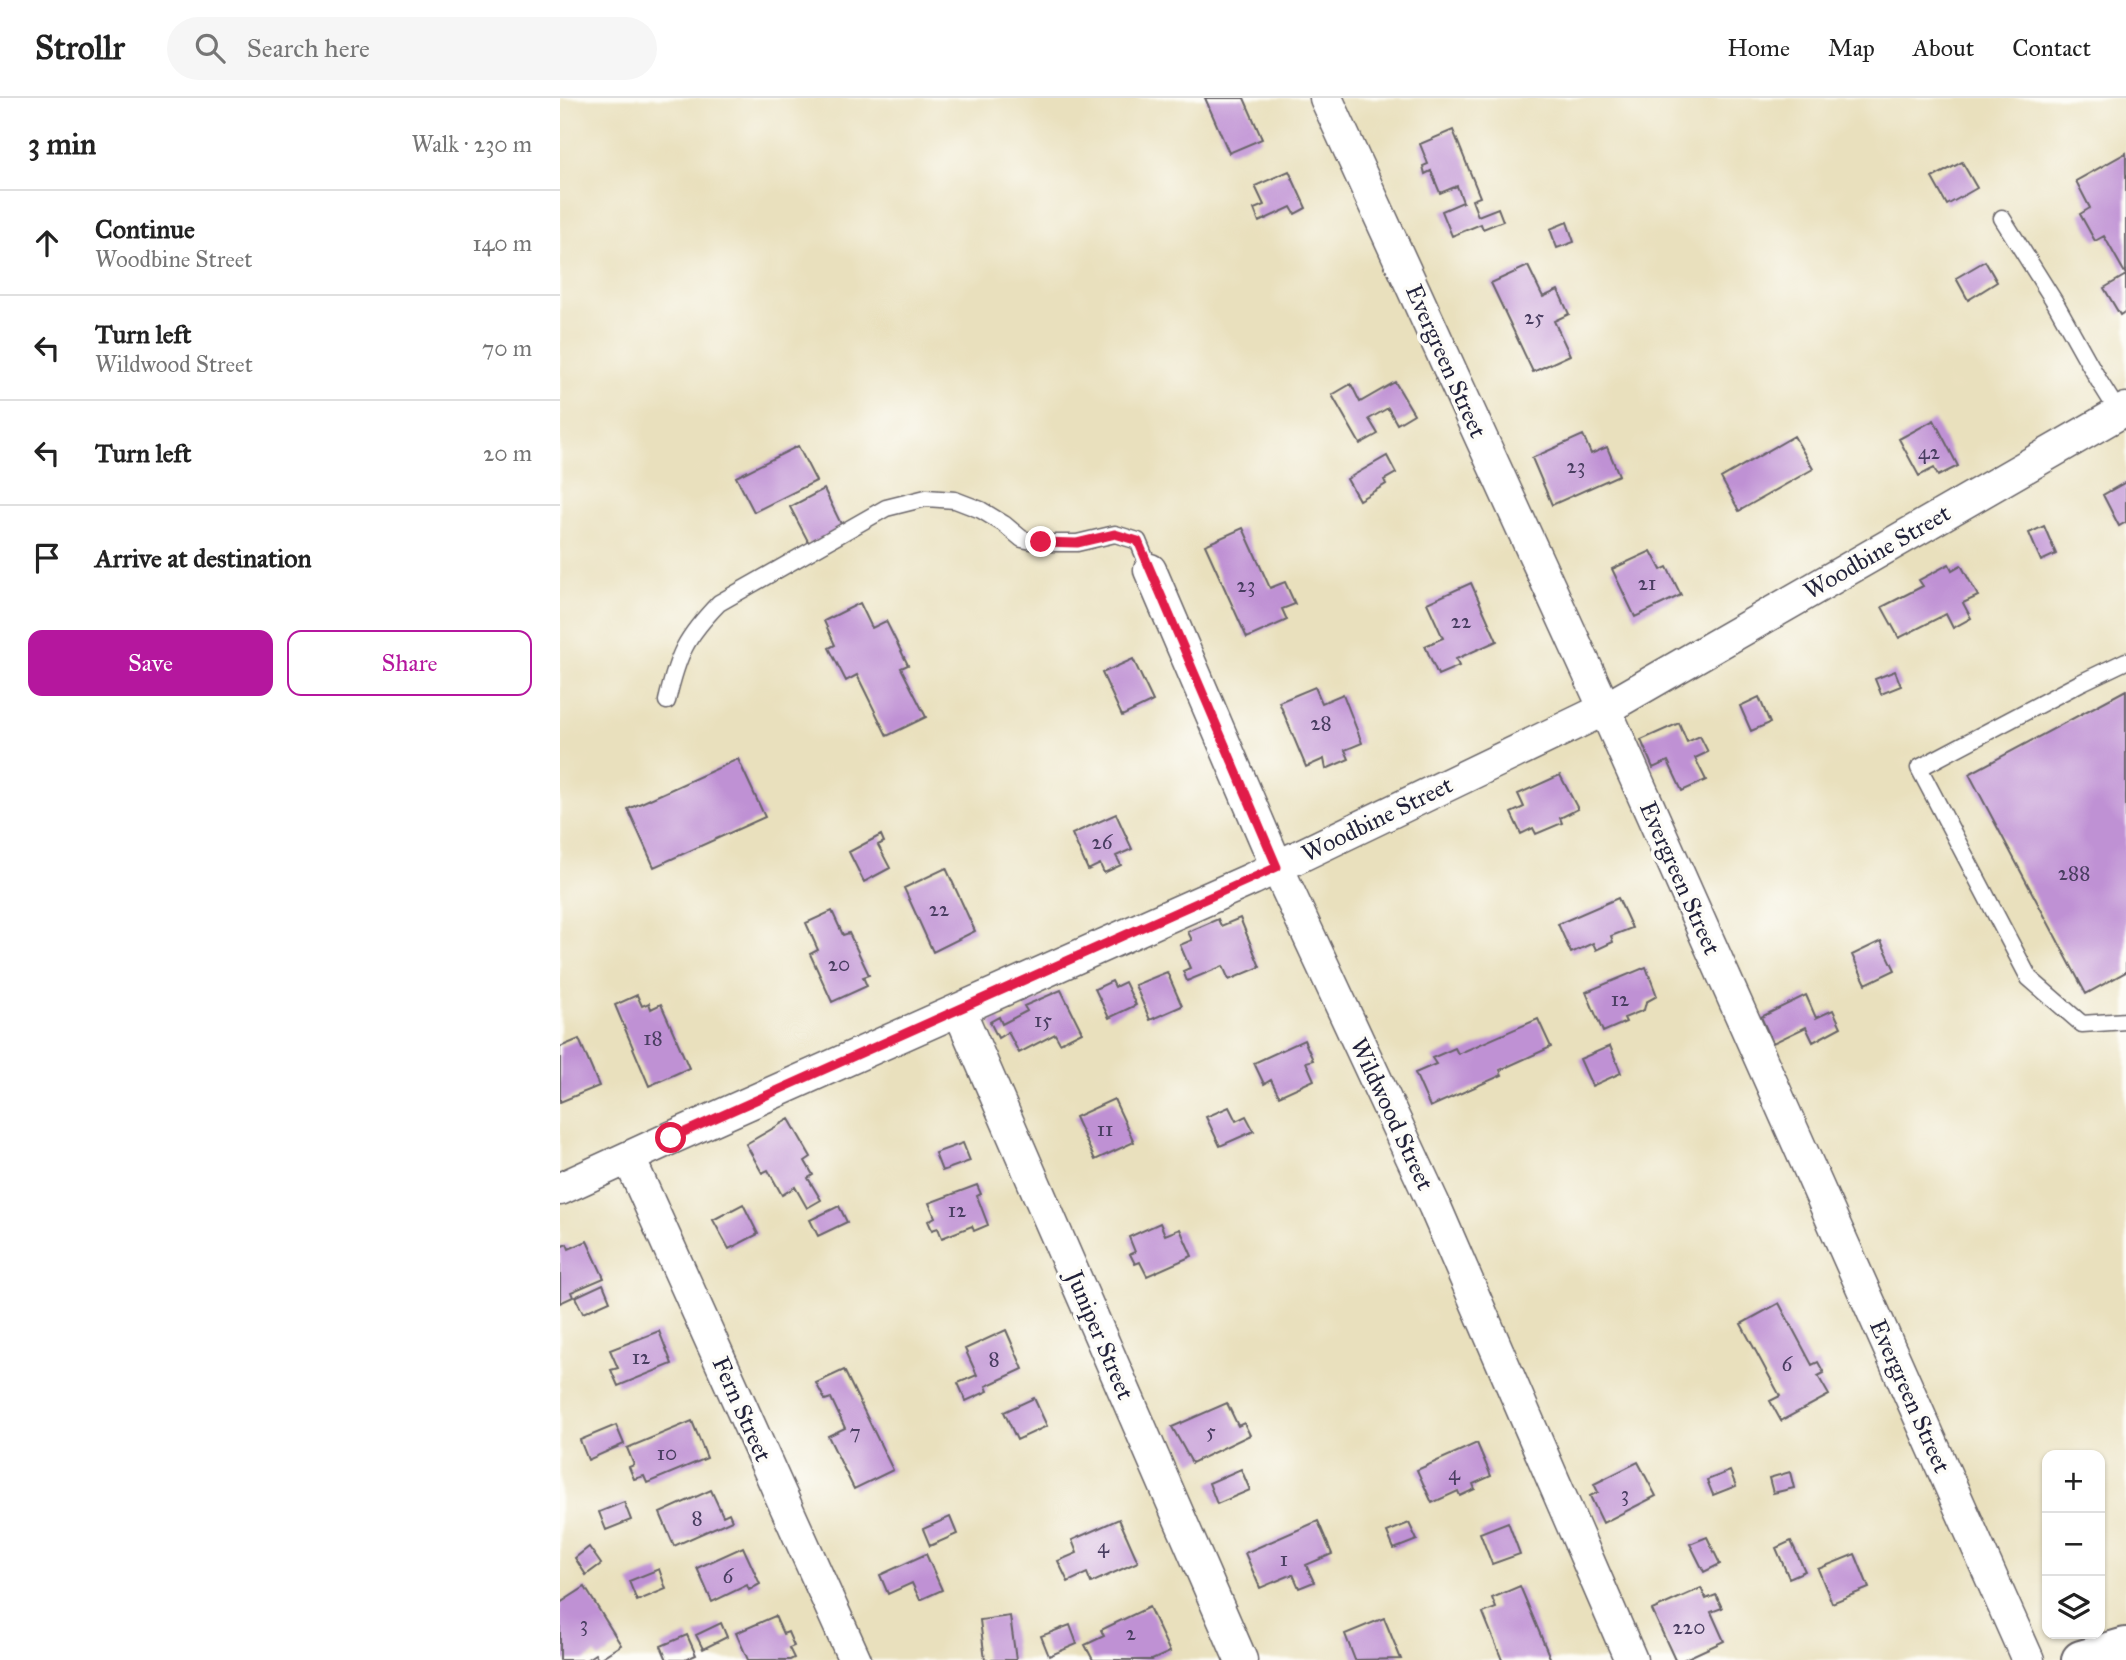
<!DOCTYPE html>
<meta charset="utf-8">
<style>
body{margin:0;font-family:"IM FELL Great Primer",serif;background:#f6f6f6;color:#222}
.controls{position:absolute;right:21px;bottom:21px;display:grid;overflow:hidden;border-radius:14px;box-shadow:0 2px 5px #0004}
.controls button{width:63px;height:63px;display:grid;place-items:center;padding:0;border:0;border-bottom:2px solid #e0e0e0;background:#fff;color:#222;font:35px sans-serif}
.stop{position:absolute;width:21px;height:21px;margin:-16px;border:5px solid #e11d48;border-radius:50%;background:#fff}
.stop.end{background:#e11d48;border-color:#fff;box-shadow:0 2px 7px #0008}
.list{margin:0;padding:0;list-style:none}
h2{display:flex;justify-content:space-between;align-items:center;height:91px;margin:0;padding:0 28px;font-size:30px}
h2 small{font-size:23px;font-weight:400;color:#767676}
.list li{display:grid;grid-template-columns:46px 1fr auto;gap:21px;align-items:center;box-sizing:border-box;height:105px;padding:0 28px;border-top:2px solid #e0e0e0}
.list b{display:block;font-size:26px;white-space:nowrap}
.list p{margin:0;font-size:23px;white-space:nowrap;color:#767676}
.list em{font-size:23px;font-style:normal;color:#767676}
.actions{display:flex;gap:14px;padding:21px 28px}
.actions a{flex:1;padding:16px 0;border:2px solid #b5179e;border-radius:14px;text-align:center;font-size:24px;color:#b5179e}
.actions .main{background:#b5179e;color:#fff}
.icon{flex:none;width:38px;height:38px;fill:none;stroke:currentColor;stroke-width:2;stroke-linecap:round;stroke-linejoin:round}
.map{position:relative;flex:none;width:1566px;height:1562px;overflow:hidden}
header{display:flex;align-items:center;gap:42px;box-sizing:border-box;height:98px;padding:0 35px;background:#fff;border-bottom:2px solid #e0e0e0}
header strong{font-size:33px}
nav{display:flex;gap:38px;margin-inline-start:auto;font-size:24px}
.search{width:490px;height:63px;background:#f6f6f6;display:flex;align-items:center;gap:18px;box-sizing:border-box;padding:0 24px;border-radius:38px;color:#767676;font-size:26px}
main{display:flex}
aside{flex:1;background:#fff}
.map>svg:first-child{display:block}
</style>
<header>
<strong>Strollr</strong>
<div class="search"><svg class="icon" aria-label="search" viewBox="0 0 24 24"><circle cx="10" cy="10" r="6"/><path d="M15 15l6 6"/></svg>Search here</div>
<nav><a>Home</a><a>Map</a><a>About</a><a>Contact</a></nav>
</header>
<main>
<aside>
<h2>3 min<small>Walk · 230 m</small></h2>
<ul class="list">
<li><svg class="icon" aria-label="ahead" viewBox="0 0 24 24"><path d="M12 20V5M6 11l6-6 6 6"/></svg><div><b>Continue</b><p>Woodbine Street</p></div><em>140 m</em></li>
<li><svg class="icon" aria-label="left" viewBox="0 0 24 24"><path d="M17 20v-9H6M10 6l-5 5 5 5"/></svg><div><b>Turn left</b><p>Wildwood Street</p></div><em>70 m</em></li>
<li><svg class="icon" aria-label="left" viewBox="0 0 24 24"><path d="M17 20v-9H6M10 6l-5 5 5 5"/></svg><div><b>Turn left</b></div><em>20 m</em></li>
<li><svg class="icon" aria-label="arrive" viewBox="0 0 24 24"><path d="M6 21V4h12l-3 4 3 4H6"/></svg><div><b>Arrive at destination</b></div></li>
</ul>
<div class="actions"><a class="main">Save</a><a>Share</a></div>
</aside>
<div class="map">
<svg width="1566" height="1562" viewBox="0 0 1566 1562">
<rect width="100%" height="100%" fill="#fdfcf7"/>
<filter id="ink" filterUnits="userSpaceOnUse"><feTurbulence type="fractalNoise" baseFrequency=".0143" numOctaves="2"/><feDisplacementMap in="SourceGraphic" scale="14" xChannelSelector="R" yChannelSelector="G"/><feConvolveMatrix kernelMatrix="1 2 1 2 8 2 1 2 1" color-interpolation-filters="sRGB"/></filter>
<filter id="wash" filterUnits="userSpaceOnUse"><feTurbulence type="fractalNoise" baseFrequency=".00686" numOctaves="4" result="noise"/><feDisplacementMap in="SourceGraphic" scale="28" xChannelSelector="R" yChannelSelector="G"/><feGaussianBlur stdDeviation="1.57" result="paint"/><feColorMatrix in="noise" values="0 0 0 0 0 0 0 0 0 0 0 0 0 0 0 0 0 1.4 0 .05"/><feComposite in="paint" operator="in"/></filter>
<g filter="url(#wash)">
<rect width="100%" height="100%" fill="#e9e0bd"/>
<g id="blocks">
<path fill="#bf91d4" d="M645,0H684L702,41L669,55Z
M893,32L920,99L912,102L918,118L938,110L943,123L923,131L921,126L892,138L882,113L903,104L897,88L880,95L871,73L865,76L863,68L868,66L860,46Z
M1566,55V177L1544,138L1535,143L1520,116L1530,110L1516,83Z
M1402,64L1417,90L1387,107L1372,80Z
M729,73L746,110L735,116L731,109L699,124L694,111L704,107L695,88Z
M1007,124L1014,144L997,150L990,131Z
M1425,163L1437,184L1408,202L1396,180Z
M968,168L983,199L998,192L1009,216L994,223L1010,257L973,274L931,185Z
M1566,177V213L1560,217L1544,190Z
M835,284L854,316L837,326L828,310L809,321L818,336L800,346L772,297L791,286L800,304Z
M1374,322L1398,368L1378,378L1374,370L1359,378L1339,341Z
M1023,337L1031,356L1047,349L1059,377L992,407L972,360Z
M1234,338L1253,371L1179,413L1161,380Z
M238,348L256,383L194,414L176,379Z
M827,358L836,375L824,382L826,386L799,402L787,381Z
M1566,384V424L1559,428L1543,397Z
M264,391L283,430L250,447L230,409Z
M1484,428L1496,456L1481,463L1469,435Z
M683,430L710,490L725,484L735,506L722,511L727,522L687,540L645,447Z
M1091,453L1101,472L1107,469L1121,497L1075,519L1052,471Z
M1389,466L1392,472L1401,467L1418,498L1403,505L1411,520L1393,530L1386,516L1339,540L1322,509L1363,488L1359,482Z
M911,485L937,543L896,561L899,568L878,577L865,548L883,540L867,505Z
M300,505L312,530L326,523L348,567L341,570L366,619L327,638L297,577L286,583L269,550L275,547L264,523Z
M573,561L593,603L562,618L542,575Z
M1335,573L1341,588L1321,596L1315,581Z
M755,589L762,605L783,596L802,645L785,652L789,661L766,671L764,661L746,669L719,604Z
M1566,592V874L1526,896L1409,676Z
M1199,599L1210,625L1191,633L1180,608Z
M1119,625L1127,644L1140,638L1148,654L1135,660L1146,682L1122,693L1108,663L1093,670L1081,642Z
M178,661L205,719L94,769L68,711Z
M1000,677L1018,711L1000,720L1002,725L976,736L973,730L961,736L951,715L964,709L958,696Z
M556,716L572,751L556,758L561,767L544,775L540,766L528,772L512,736Z
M321,737L324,744L318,747L330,770L304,784L289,754Z
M386,770L415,833L373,854L344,790Z
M1058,800L1072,830L1051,838L1053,844L1036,852L1033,845L1011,855L998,826Z
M272,813L283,837L289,835L309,877L303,879L307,888L272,904L250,856L258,852L246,825Z
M680,820L700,869L669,882L663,868L627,883L623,873L630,870L620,847L632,842L628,834L658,821L661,828Z
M1321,843L1335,872L1306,886L1292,857Z
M1086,869L1097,898L1086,904L1084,912L1064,920L1066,924L1043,934L1026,894Z
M607,874L622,908L590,922L575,887Z
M552,883L555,889L565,884L576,907L549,920L535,891Z
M501,892L522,934L500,945L495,936L459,955L448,934L438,940L430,924L439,919L442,926L467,913L464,908Z
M77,897L82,908L89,905L91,911L101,906L129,970L89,988L55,907Z
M1246,897L1256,920L1273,912L1281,929L1253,944L1246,929L1213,945L1201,919Z
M978,921L991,949L940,972L942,977L870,1009L855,975L876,966L872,960L895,950L898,956Z
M19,941L39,988L0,1004V949Z
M744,942L753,962L746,964L754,982L719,998L711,982L704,986L694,965Z
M1050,948L1061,975L1032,988L1020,961Z
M554,1001L574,1044L535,1062L515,1019Z
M669,1009L676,1023L686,1018L694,1033L660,1048L646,1019Z
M229,1021L251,1059L245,1063L253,1077L248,1080L261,1102L247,1110L235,1089L222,1097L208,1072L202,1075L186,1046Z
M403,1045L410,1063L382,1073L375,1055Z
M417,1087L421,1096L417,1098L428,1127L414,1133L412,1128L382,1140L378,1130L372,1132L368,1123L375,1119L369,1105Z
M183,1106L198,1136L169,1151L153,1122Z
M279,1108L287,1124L258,1138L250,1122Z
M600,1125L605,1137L620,1131L632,1158L587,1178L580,1164L575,1166L570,1156L575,1154L569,1139Z
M27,1143L44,1180L11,1194L13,1199L0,1205V1149L7,1146L9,1151Z
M43,1186L50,1203L23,1215L15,1199Z
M1219,1205L1252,1267L1258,1264L1264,1275L1258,1278L1269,1297L1221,1323L1210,1303L1220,1298L1181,1226Z
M446,1232L463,1271L426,1288L428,1293L406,1303L398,1285L417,1277L405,1251Z
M99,1233L112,1266L58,1288L51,1272L58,1270L50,1252Z
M284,1272L333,1372L294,1391L268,1338L285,1330L271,1300L265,1302L256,1285Z
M474,1300L487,1328L457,1342L444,1314Z
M667,1305L678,1328L684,1325L690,1337L632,1365L612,1329Z
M132,1323L147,1360L87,1385L84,1378L74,1381L69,1369L74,1367L67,1350Z
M56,1327L64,1346L28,1362L20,1342Z
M917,1345L931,1378L913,1386L915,1391L900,1398L898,1393L872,1405L857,1372Z
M1078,1364L1096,1398L1043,1425L1030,1398L1038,1394L1034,1386Z
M681,1371L690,1392L657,1406L649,1385Z
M1170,1373L1176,1388L1153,1397L1147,1382Z
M1230,1374L1234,1390L1213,1395L1209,1380Z
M151,1392L163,1418L169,1415L172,1422L114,1448L100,1415Z
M64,1404L71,1422L46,1432L39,1414Z
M390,1419L397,1436L370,1448L363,1431Z
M559,1421L578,1464L531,1485L527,1475L508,1484L498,1463L517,1455L512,1442Z
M758,1423L772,1456L746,1467L754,1484L739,1490L733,1476L700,1490L685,1455Z
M948,1424L960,1456L932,1466L920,1435Z
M849,1425L857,1442L834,1451L827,1434Z
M1147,1439L1160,1466L1144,1474L1130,1446Z
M1231,1443L1245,1473L1229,1480L1216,1450Z
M29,1449L41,1466L26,1477L15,1460Z
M183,1449L200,1486L189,1492L187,1487L152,1504L137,1470Z
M366,1456L382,1492L360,1502L352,1485L328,1496L320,1477Z
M1295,1456L1309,1490L1272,1505L1258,1471Z
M99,1471L106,1491L77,1503L69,1483Z
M960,1488L991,1562H942L923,1515L936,1510L932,1500Z
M25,1489L61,1547L39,1561L35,1556L26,1562H0V1505Z
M1141,1490L1146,1501L1156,1497L1162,1510L1151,1514L1164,1543L1123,1562H1115L1092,1512Z
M589,1509L610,1554L592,1562H533L525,1547L544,1538L541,1532Z
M215,1518L223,1536L228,1534L234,1548L229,1550L234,1560L230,1562H188L176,1535Z
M450,1518L456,1562H425L420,1522Z
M824,1520L841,1561L795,1562L785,1536Z
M161,1525L167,1539L143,1551L136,1537Z
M510,1527L517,1546L489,1558L481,1538Z
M127,1537L136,1557L125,1562H107L101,1548Z"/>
</g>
</g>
<g filter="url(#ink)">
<use href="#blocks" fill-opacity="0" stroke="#686468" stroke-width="2"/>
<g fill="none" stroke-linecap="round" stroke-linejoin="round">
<defs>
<path id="service" d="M1442,120L1496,206L1539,283L1559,315
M1566,563L1520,585L1359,670L1469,880L1522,926L1566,923
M107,603C118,556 125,540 159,505L326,410L366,400L395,402L421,412L444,426L462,441L481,445H517L555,436L578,443L590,472"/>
<path id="minor" d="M766,0L1045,611L1468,1562
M590,472L717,769L875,1109L1071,1562
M399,912L681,1562
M69,1060L295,1562
M0,1091L111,1040L692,781L1045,611L1566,311"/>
<path id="primary" d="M1521,1562L1566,1549"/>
</defs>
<use href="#service" stroke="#686468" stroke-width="19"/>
<use href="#minor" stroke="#686468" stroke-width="35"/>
<use href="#primary" stroke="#686468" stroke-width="42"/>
<use href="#service" stroke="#fff" stroke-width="16"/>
<use href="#minor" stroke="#fff" stroke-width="32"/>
<use href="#primary" stroke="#fff" stroke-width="38"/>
</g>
</g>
<g fill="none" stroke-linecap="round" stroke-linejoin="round" filter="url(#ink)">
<path stroke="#e11d48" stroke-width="9" d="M111,1040L717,769L578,443L555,436L517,445L481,444"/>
</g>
<g text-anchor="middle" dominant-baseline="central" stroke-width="7" stroke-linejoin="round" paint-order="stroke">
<g font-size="21" fill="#493e61">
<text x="974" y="219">25</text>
<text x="1369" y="354">42</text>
<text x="1016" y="368">23</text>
<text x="1087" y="485">21</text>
<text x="686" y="487">23</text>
<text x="901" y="523">22</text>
<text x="761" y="625">28</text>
<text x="542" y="744">26</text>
<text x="1514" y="775">288</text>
<text x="379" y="811">22</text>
<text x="279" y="866">20</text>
<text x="1060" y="901">12</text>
<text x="483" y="922">15</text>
<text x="93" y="940">18</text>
<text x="545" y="1031">11</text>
<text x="397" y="1112">12</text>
<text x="81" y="1259">12</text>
<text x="434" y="1261">8</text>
<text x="1227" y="1266">6</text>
<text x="651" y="1333">5</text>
<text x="295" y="1334">7</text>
<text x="107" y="1355">10</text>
<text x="894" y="1375">4</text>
<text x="1065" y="1396">3</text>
<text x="137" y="1420">8</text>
<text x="543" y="1448">4</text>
<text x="724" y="1461">1</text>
<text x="168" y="1478">6</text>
<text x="24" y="1526">3</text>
<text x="1129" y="1529">220</text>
<text x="571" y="1535">2</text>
</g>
<g font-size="24" fill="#22223b" stroke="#fdfcf7">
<text transform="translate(886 263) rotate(66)">Evergreen Street</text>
<text transform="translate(1317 454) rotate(-30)">Woodbine Street</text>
<text transform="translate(817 721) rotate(-26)">Woodbine Street</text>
<text transform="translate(1120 780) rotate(66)">Evergreen Street</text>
<text transform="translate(832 1016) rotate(65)">Wildwood Street</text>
<text transform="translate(540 1237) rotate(67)">Juniper Street</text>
<text transform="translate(1350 1298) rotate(66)">Evergreen Street</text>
<text transform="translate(182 1311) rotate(66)">Fern Street</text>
</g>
</g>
</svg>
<div class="controls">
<button>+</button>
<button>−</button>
<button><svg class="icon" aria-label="layers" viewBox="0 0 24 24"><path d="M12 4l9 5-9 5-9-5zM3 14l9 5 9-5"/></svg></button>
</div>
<div class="stop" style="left:111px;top:1040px"></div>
<div class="stop end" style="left:481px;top:444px"></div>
</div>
</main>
